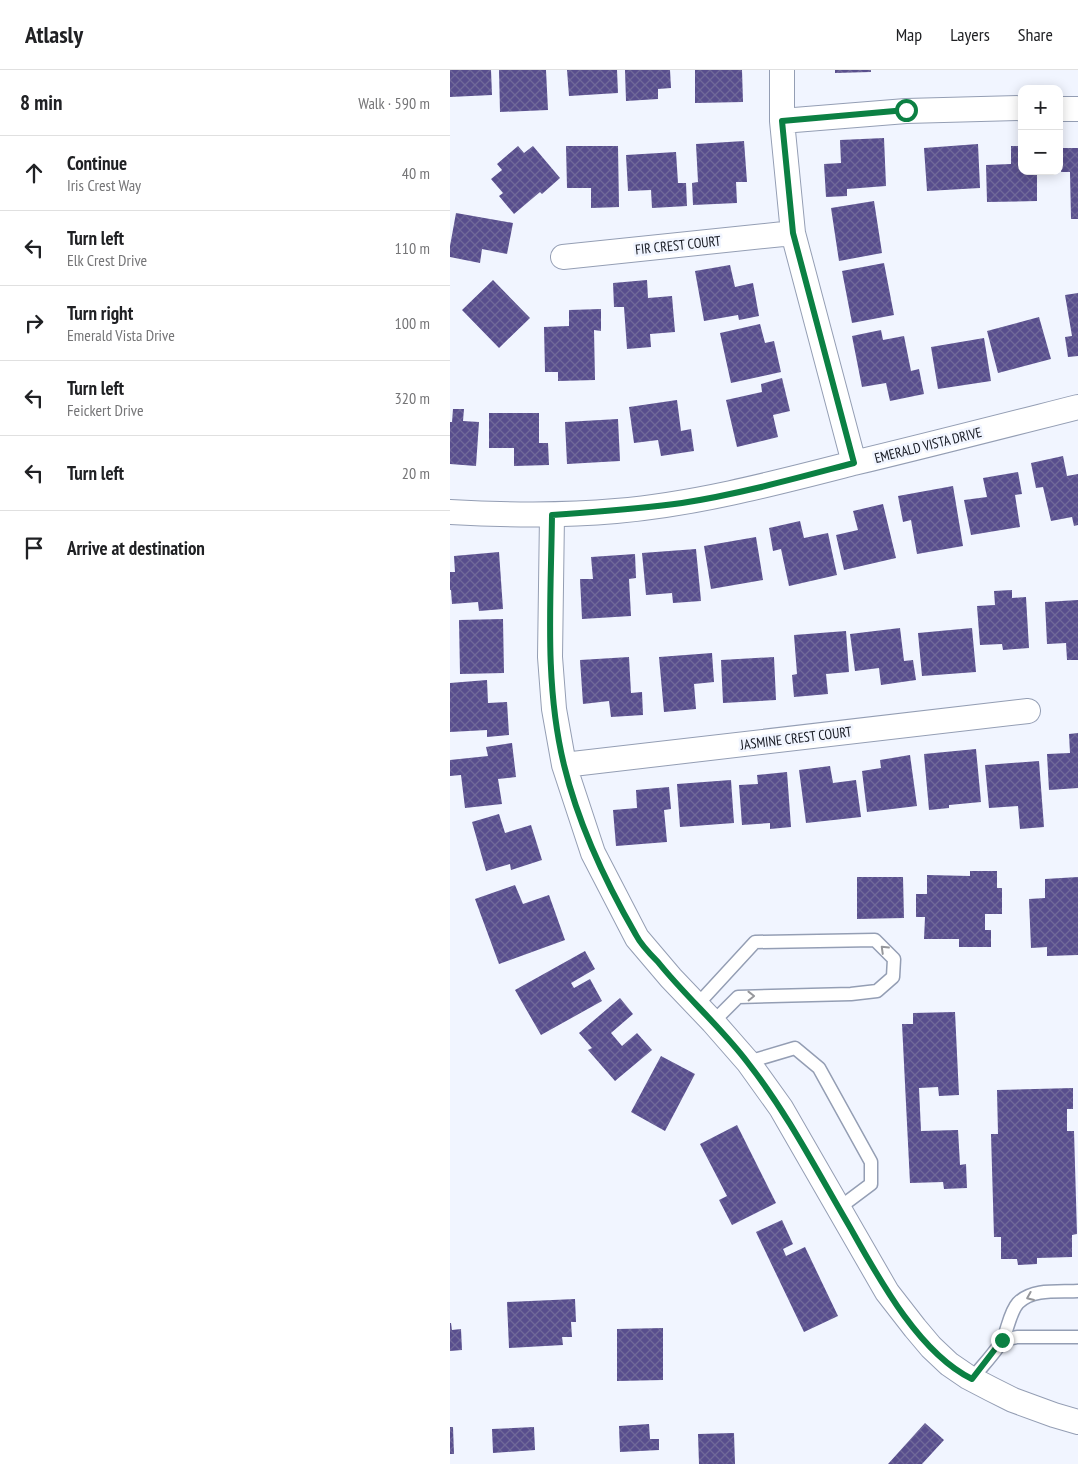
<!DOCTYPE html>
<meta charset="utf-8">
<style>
body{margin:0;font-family:"PT Sans Narrow",sans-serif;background:#f6f6f6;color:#202124}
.controls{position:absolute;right:15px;top:15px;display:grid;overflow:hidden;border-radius:10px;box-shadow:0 2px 12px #0003}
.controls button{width:45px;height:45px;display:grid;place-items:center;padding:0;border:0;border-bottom:1px solid #e0e0e0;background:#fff;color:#202124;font:25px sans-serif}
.stop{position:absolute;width:15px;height:15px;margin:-11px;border:4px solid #0b8043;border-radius:50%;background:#fff}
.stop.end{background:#0b8043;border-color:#fff;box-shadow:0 1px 5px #0008}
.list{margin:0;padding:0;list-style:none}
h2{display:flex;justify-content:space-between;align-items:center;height:65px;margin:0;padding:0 20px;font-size:21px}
h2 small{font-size:16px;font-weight:400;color:#757577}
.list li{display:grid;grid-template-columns:32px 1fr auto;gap:15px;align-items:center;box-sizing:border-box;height:75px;padding:0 20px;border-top:1px solid #e0e0e0}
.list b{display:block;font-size:19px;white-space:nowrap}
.list p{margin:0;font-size:16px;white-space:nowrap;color:#757577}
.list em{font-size:16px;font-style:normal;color:#757577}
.icon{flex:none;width:28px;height:28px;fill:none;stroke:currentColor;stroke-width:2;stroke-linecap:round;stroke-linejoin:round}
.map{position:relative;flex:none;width:628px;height:1394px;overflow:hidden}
header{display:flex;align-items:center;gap:30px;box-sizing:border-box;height:70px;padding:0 25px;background:#fff;border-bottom:1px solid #e0e0e0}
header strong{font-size:24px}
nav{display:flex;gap:28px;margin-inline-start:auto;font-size:18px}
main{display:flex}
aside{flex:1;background:#fff}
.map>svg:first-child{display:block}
</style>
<header>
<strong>Atlasly</strong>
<nav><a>Map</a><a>Layers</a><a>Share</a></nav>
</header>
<main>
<aside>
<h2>8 min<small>Walk · 590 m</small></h2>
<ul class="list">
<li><svg class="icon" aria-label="ahead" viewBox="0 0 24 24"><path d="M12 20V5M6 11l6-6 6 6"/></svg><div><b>Continue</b><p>Iris Crest Way</p></div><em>40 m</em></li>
<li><svg class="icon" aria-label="left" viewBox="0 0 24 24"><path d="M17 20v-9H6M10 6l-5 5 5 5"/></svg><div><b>Turn left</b><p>Elk Crest Drive</p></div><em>110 m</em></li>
<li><svg class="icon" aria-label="right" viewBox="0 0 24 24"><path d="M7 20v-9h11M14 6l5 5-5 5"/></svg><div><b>Turn right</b><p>Emerald Vista Drive</p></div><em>100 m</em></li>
<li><svg class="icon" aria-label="left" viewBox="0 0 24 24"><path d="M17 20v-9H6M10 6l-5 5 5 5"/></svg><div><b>Turn left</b><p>Feickert Drive</p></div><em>320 m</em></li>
<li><svg class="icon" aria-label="left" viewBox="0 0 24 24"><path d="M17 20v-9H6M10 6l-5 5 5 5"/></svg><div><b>Turn left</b></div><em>20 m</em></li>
<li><svg class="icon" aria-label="arrive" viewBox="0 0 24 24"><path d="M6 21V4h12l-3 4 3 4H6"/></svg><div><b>Arrive at destination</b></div></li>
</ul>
</aside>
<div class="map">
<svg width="628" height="1394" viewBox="0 0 628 1394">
<defs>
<pattern id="building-cross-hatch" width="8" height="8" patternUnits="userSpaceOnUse" patternTransform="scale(1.25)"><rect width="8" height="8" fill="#584e8d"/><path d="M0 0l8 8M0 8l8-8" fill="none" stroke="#706999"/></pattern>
</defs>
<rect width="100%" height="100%" fill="#f1f5ff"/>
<path fill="url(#building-cross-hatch)" d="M0,0H41L42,25L0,27Z
M49,0H96L98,40L50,42Z
M117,0H167L168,23L119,26Z
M175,0H220L221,18L208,19V29L176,31Z
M245,0H292L293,32L245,33Z
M385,0H421V2L385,3Z
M434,68L436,116L397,119V126L376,127L374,94L391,93L390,70Z
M294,71L297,112H286L287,133L243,135L242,113L248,112L246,74Z
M528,74L530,118L477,121L474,78Z
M68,76L74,83L83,76L110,108L92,124L90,122L64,144L49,126L53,123L41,109L52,100L47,94Z
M116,76H168L169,137L141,138V118H117Z
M561,76H572V101H587V131L537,132L536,95L561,94Z
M610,78H628V149H621L620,102H611Z
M226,82L228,113H236L237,136L202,138L201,120L178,121L176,85Z
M424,131L432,183L389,191L381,138Z
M6,143L63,153L57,184L32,179L30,193L0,187V176Z
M434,193L444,245L402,253L392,201Z
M280,195L285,217L303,213L309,246L289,250L288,245L254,251L245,201Z
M43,210L80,248L49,278L12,240Z
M197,210L198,228L222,226L225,262L200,264L201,277L177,279L174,237H164L163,213Z
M628,223V286L618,287L615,267L622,266L615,225Z
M151,239V261L144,260L145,310L108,311V302H95L94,257L119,256V240Z
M589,247L601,289L548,303L537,261Z
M310,254L315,273L324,271L331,302L281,313L270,263Z
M431,260L433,270L454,266L461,301L469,299L474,324L440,331L436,313L412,317L402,266Z
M534,268L541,311L488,319L481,277Z
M332,308L340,341L323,345L328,367L287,377L276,330L312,322L311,314Z
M227,330L231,361L241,359L244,381L211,386L208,370L184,373L179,337Z
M3,339H14L13,351L29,352L26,396L0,394V352H2Z
M39,343H89V373H98L99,395L64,396V378H39Z
M168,349L170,391L117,394L115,352Z
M613,386L617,406L628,404V455L624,456L622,447L601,451L593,417L586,418L581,393Z
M568,402L572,424L565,425L570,457L521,465L514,430L537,427L533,408Z
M503,416L513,476L467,484L461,450L453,452L448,426Z
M433,434L446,488L394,500L386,465L408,460L403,441Z
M350,451L354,468L378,463L387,505L339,516L331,479L323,481L319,458Z
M306,467L313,510L261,519L254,476Z
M246,479L251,531L223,533L222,523L196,525L192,483Z
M49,482L53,539L29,541L28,532L2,534L1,520H0V502H5L4,486Z
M185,484L186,508L179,509L181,546L132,549L130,509H143L141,487Z
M562,520V528L576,527L579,578L553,580L552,574L530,575L527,536L545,535L544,521Z
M628,530V590H617L616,573L597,574L595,532Z
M53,549L54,603L10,604L9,550Z
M450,558L454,591L463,590L466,610L431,615L429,598L405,601L400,564Z
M522,558L526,602L472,606L468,563Z
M396,561L399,602L376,604L378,624L344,627L342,605L347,604L344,565Z
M262,583L264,612L244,614L246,639L214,642L209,587Z
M179,587L181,623L192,622L193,645L161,647L159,631L133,634L130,590Z
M324,587L326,630L273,633L271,590Z
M37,610L38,633L57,632L59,665L37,667V660L0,662V613Z
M628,663V718L599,720L597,684L620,683L619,664Z
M62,673L66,707L48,709L52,734L15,738L11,705L0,706V690L38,686L36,677Z
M526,679L531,732L499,735V738L479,740L474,684Z
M460,685L467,736L417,742L412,701L431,698L430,690Z
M589,691L594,757L570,759L568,736L539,738L535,695Z
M380,696L383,713L406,710L411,747L356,753L349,700Z
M337,702L341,757L320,759V753L292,755L289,715L308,714L307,705Z
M281,710L284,753L230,757L227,714Z
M219,717L221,739L214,740L217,772L166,776L163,740L187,738L186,720Z
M49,744L55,763L81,755L92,790L61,800L60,794L36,801L22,752Z
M520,801H547V818H552V844H535V860H541V877H509V869H474L475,847H466V824H477V805L520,806Z
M407,807H453L454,848L407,849Z
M628,807V885L597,886V877L581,878L579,829L595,828V809Z
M65,815L73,834L99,825L115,870L49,894L25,829Z
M135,881L145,899L121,913L124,918L140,909L152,931L91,965L65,920Z
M170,928L183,944L161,963L172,976L187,963L202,980L165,1011L138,980L142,978L129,963Z
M505,942L509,1025L489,1026L488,1017L469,1018L471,1061L508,1060L510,1095L516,1094L517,1118L494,1119L493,1112L460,1113L452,954H463V943Z
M211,986L245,1004L215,1061L181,1042Z
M623,1018V1039H617V1061H624L627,1164L622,1165V1187L587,1188V1194L568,1195L567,1189H551V1167H544L541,1064H548L547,1020Z
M287,1055L326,1133L282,1155L269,1130L277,1126L250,1074Z
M332,1150L343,1174L333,1179L336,1186L355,1177L388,1246L354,1262L306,1162Z
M125,1229L126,1252H121L122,1267H112L113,1275L59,1278L57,1232Z
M0,1253H1L2,1260L11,1259L12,1280L0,1281Z
M213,1258V1310L167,1311V1259Z
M475,1353L494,1370L472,1394H438Z
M199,1354L200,1369H209V1380L170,1382L169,1356Z
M0,1357H3L4,1384H0Z
M84,1357L85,1380L43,1383L42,1359Z
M284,1363L285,1394H249L248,1364Z"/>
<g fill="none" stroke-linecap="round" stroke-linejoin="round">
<defs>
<path id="service" d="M247,935L305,872L425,870L444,889L443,907L427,921L401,924L288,927L263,952
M298,992L345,978L369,998L421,1092V1114L389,1138
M553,1270L567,1267H628
M522,1309C531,1297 547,1281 553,1269C558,1258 560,1242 568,1233C583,1218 609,1222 628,1221"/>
<path id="minor" d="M332,0V51L343,163L404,393
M609,39H628
M332,51L456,41L572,38
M113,187L343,163
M0,442C56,445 111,446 166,441C247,434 326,413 404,393C479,375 553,356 628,337
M102,445L100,587L104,639L114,695L143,783L187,868L221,908L263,952L298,992L331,1038L437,1222L465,1258L481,1277L499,1294L518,1307L541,1319L563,1330L604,1345L628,1352
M114,695L578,641"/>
</defs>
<use href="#service" stroke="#949eb4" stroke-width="15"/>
<use href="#minor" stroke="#949eb4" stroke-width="26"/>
<use href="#service" stroke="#fff" stroke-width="12"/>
<use href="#minor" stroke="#fff" stroke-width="24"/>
</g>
<defs><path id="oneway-chevron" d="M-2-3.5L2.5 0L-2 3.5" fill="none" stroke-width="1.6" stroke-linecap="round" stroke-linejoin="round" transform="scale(1.25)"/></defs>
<g stroke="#96979b">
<use href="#oneway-chevron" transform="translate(434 879) rotate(-136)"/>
<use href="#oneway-chevron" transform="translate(301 926) rotate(-1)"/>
<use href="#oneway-chevron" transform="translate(580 1227) rotate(157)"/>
</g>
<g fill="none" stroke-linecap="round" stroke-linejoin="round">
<path stroke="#0b8043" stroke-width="6" d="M456,40L332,51L343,163L404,393C347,408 290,424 232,433C189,439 146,442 102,445C101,528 94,613 114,695C128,753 156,813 186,865C191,875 200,884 208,892C236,927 271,957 298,993C338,1044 368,1103 401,1159C429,1209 469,1283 522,1309L552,1270"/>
</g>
<g text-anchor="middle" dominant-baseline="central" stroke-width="5" stroke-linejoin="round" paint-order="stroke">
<g font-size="14" fill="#151821" stroke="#f1f5ff">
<text transform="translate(228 175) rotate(-6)">FIR CREST COURT</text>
<text transform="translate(478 375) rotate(-14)">EMERALD VISTA DRIVE</text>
<text transform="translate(346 668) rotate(-7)">JASMINE CREST COURT</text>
</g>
</g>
</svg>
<div class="controls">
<button>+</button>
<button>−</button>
</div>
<div class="stop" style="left:456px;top:40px"></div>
<div class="stop end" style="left:552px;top:1270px"></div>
</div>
</main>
